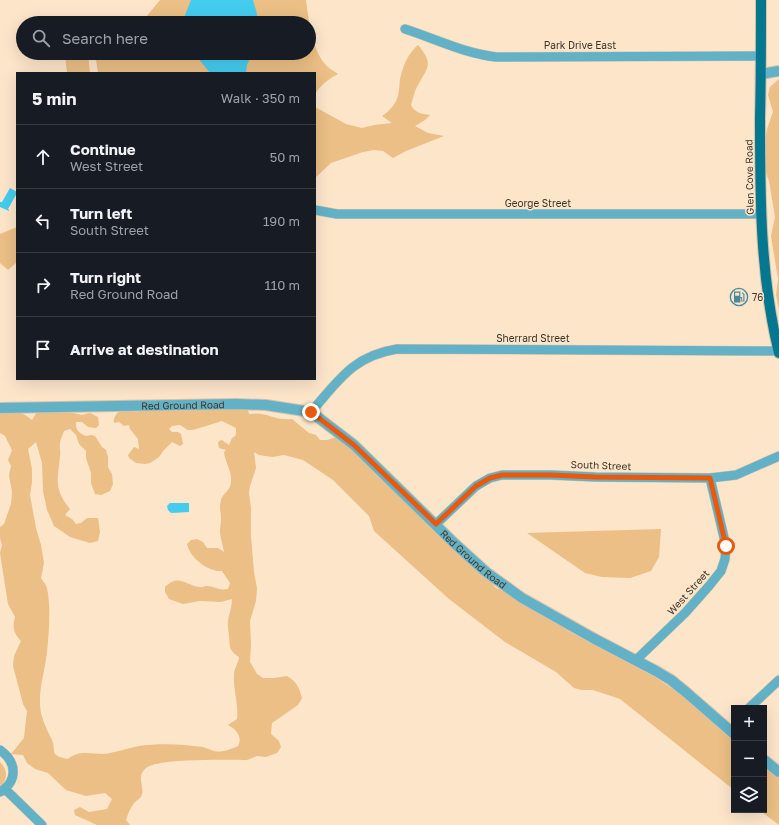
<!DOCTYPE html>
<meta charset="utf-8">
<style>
body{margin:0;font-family:"Golos Text",sans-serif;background:#20242c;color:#f1f3f6}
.controls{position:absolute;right:12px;bottom:12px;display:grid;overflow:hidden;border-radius:0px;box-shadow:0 4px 16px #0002}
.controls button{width:36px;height:36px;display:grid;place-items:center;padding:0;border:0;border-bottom:1px solid #363941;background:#171b24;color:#f1f3f6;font:20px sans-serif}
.stop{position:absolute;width:12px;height:12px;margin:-9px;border:3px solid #ea580c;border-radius:50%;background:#fff}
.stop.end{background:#ea580c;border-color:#fff;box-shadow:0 1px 4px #0008}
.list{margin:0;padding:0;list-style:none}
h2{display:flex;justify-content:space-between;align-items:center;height:52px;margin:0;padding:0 16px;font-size:17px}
h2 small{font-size:13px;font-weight:400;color:#9ea1a6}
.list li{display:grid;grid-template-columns:26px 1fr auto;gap:12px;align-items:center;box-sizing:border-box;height:64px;padding:0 16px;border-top:1px solid #363941}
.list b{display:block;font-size:15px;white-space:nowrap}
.list p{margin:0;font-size:13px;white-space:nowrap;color:#9ea1a6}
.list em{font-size:13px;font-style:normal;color:#9ea1a6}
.icon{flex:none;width:22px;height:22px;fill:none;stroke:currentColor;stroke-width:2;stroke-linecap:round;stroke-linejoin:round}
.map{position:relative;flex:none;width:779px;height:825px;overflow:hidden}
.search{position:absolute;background:#171b24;box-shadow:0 4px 16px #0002;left:16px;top:16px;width:300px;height:44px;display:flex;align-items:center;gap:10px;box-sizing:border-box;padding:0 14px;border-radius:22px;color:#9ea1a6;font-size:15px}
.panel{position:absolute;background:#171b24;box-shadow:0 4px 16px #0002;left:16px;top:72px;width:300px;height:308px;border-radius:0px}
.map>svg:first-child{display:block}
</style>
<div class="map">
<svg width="779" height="825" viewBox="0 0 779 825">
<rect width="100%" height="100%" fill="#fce5c9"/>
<path fill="#ebbf85" d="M160,0H306C309,21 311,47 325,64C328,68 334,71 338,74C328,79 321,85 315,94V73H98L95,53H309V23H141Z
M418,45C435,65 427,67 417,87C414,92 413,99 411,105C415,113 422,114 430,115L425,120L415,126L428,133L444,136L406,151L393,158L383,151L374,150L363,152L331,163L315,178V107L346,124L362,128L374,125L392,123L382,116C391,110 398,102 399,90C400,85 399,80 401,75C404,63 409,53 418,45Z
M88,53L90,73H67L65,55Z
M779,79V310L776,295L778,279L771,236L775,217L769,181L765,170L763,154L767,129L773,112L768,95L770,87Z
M17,227V262L8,270L0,263V234Z
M247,407L249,414C267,411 274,421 292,419L309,433L316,435L320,440H327L337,437L348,443L378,477L392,485L484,574L496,588L511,594L570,632L653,676L682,695L734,742V790L620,699L593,690H582L574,688L556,672L505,642L449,599L374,531L369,516L333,480L303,460L284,455L272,457L259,455L254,452L256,468L250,486L249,493L251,508V536L254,572L257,588L256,601L250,621L251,645L250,662L257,674L263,678H274L287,676C297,682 299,687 302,698L298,705L272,723L271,734L279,741L281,747L277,753L266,757L257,756L247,760C229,760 158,758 146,768C135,778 146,786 141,797C139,799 136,801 134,803C130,808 128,814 126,820L130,825H97L75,815L74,810L80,807L89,812L107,809L112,799L105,793L86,796L66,790L48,773L35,769L27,763L23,755L11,754L24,738L25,728L27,711L23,704L13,666L14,656L21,641C14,634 12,627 15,617L8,604L0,553L2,545L0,538V527L4,524L11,504L12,492L9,475L11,466L8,460L12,450L5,436L0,433V413C14,411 20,410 32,420L37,412L47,409L53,413L69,412L82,415L90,413L98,417L99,425L96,428L88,427L82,422H76C75,430 80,434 86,436L91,435L95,436L102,447L106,450L108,457V467L112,474L113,484L110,491L101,495L95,494L91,483V473L86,458V451L79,444L76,435L70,429L64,431C63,435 60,439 60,443C59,447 61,451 60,456C58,480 53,488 70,509L65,515L72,519L76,524L81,523L87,518H98L100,532L98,541L90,543L70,537L54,526L47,510L43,491L42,463L36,442L28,449L32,469V482L30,495L36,528L41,545L44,563L41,578C43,581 46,585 47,588C51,607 49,633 47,652C45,672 37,692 41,713C43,722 47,730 51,738C58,751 47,755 68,759C79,750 90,754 103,754C115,753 127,748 139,746C159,743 182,744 203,747C207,748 210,750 214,751C222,753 231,749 238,746C243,737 236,729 228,725L237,719C239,706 233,689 234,675C234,669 238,664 239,657C229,650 230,648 229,636C229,631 227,626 228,621C229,614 232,607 232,599L221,602L200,601L183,604L169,599L165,592V587C179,573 186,586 200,587C203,588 204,586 206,586C215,586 218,591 228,589L230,583L222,571C208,572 190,558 187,544L191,540L197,539L203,542L207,548H218L224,552C223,545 220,538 220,531C220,527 221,523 221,519C221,512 219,507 221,500C223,493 231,490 231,482C232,471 225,462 224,452L226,450L219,448L218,443L219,441L222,440L229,445L232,438C237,436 236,433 236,428L222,421L193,430H188L180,425L172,426L169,429L172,432H178L181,434L183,444L180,446L172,442L164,450L159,457L150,463L145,464L136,463L129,458L128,455L134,447L139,449L138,439L130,429L129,425L124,426L119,422L114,423C112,415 123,406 130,409C132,410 134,411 136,412L146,409Z
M661,529L659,557L651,571L630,578L602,577L585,573L527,533Z
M0,762C8,770 8,779 0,786Z
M764,767L779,778V825L759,810H764Z"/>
<path fill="#4ce" d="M191,0H253L257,14V23H182Z
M194,53H252L247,65L246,73H210Z
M10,188L17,192V193L8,209L9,210V211L0,207V202H2Z
M170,503H189V512L171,513L168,510L167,506Z"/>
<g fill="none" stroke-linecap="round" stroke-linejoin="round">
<defs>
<path id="minor" d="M405,29C436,39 463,53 496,57L761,56
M315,210L337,214H761
M311,412C339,380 353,356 397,349L778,351
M436,524L476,486L490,478L502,475H551L595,477L710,478L736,475L779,456
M636,660L685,613L709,586L721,571L725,559L726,546L710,478
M749,708L779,680
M0,750C17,762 18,781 0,792
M5,789L42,825"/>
<g id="tertiary">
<path d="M761,74L779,71"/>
<path id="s1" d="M0,408L236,404L266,405L311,412L354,445L454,543L486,572L522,598L593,638L656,671L671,680L687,693L734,734"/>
<path d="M764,760L779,772"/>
</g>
<path id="primary" d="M761,0C761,39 761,79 760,118C760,197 760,276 779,353"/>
</defs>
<use href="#minor" stroke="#d6c2a9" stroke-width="10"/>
<use href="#tertiary" stroke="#d6c2a9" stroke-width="12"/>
<use href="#primary" stroke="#d6c2a9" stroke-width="12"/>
<use href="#minor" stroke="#63b1c7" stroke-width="9"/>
<use href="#tertiary" stroke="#63b1c7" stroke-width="10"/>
<use href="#primary" stroke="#05778f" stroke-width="10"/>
</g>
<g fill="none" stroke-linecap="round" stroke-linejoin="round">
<path stroke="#ea580c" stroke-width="5" d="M311,412L354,445L436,524L476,486L490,478L502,475H551L595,477L710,478L726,546"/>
</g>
<defs>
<symbol id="fuel-ring" viewBox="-11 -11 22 22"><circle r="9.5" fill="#fce5c9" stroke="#48899c" stroke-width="1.5"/><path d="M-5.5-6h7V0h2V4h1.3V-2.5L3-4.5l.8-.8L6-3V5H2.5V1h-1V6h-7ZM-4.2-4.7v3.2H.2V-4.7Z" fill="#48899c"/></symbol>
</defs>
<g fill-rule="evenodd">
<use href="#fuel-ring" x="729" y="287" width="20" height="20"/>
</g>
<g text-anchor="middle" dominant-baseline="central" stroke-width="3" stroke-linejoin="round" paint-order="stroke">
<g font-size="10" fill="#3e352a" stroke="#fce5c9">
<text x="580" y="45">Park Drive East</text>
<text transform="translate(749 177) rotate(-91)">Glen Cove Road</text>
<text x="538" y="203">George Street</text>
<text x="533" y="338">Sherrard Street</text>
<text stroke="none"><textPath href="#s1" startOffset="183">Red Ground Road</textPath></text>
<text transform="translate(601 465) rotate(2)">South Street</text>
<text stroke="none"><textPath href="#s1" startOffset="531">Red Ground Road</textPath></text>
<text transform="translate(688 592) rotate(-48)">West Street</text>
</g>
<g font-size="10" fill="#3e352a" stroke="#fce5c9" text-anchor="start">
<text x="752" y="297">76</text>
</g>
</g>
</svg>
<div class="controls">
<button>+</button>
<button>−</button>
<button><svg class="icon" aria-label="layers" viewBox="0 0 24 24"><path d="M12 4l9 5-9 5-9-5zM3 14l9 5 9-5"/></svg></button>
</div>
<div class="stop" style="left:726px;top:546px"></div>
<div class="stop end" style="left:311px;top:412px"></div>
<div class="search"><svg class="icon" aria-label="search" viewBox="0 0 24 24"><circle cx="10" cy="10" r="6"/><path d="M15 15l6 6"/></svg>Search here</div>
<section class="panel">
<h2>5 min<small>Walk · 350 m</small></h2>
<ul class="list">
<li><svg class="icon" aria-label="ahead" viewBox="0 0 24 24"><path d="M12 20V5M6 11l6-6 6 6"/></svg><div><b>Continue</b><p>West Street</p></div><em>50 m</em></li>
<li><svg class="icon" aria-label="left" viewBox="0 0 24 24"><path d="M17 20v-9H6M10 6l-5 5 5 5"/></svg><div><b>Turn left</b><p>South Street</p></div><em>190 m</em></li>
<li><svg class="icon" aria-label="right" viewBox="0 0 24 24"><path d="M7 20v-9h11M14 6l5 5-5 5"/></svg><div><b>Turn right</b><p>Red Ground Road</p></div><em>110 m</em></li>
<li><svg class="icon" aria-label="arrive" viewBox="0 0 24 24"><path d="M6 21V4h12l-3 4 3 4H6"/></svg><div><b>Arrive at destination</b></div></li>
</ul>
</section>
</div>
